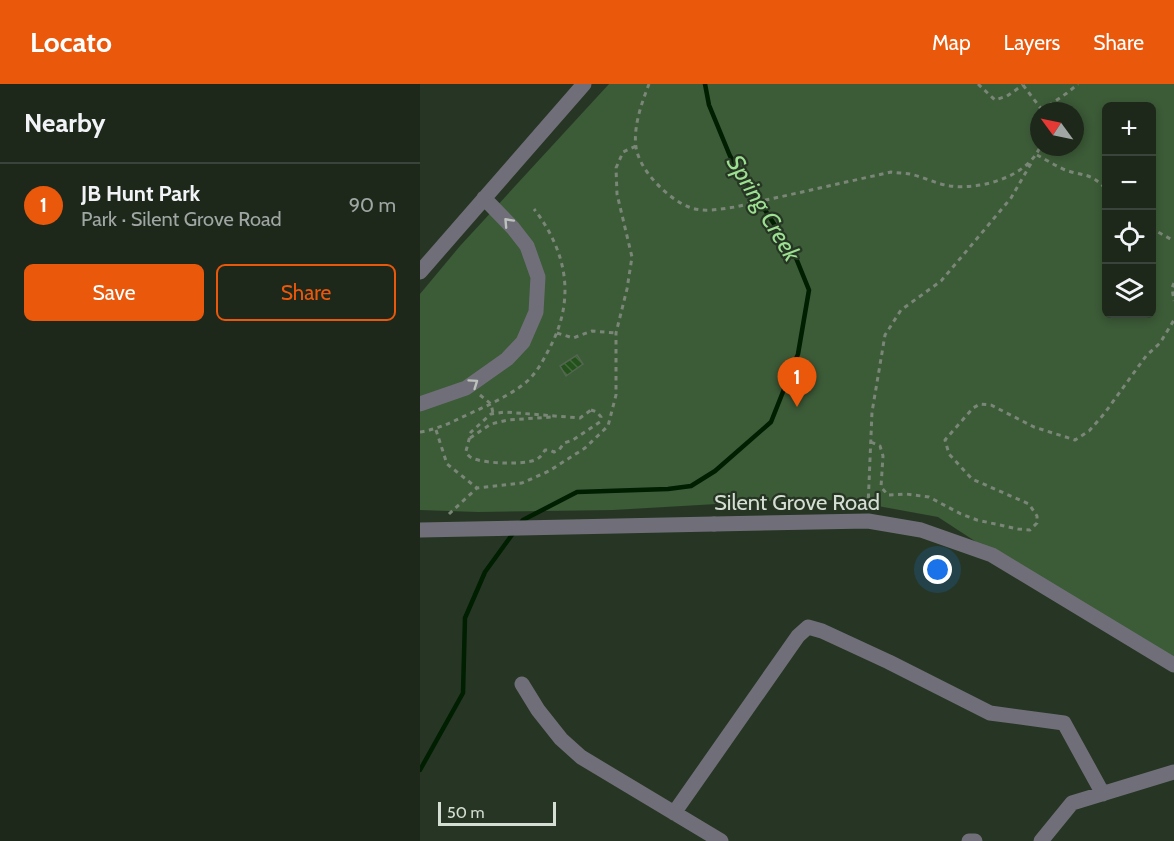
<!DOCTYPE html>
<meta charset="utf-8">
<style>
body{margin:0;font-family:Cabin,sans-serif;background:#253024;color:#f1f3f6}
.controls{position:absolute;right:18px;top:18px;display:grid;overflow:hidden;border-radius:9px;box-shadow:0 3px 9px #0003}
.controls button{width:54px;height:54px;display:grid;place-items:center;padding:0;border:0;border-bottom:2px solid #3b443a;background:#1d281b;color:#f1f3f6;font:30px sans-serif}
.compass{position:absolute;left:610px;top:18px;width:54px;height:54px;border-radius:50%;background:#1d281b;box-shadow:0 3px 9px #0003;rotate:303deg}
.scale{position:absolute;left:18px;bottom:15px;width:118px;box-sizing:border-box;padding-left:6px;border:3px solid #d5ded3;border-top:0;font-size:16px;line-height:21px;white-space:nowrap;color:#d5ded3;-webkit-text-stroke:4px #273624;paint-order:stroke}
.you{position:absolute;left:518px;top:486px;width:21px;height:21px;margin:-15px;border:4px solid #fff;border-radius:50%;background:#1a73e8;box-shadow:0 0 0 9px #1a73e833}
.badge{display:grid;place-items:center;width:39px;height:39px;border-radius:50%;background:#ea580c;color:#fff;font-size:20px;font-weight:700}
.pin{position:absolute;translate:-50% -50px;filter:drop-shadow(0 2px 3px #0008)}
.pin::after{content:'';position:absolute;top:32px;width:21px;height:18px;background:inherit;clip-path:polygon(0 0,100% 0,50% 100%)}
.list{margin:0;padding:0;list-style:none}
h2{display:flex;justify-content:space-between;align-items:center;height:78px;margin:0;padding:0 24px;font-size:26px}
h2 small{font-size:20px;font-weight:400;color:#a0a6a3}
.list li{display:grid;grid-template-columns:39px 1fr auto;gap:18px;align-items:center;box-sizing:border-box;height:84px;padding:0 24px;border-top:2px solid #3b443a}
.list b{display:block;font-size:22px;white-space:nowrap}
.list p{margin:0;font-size:20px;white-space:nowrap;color:#a0a6a3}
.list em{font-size:20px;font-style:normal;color:#a0a6a3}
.actions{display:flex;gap:12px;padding:18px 24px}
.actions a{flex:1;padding:14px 0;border:2px solid #ea580c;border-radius:9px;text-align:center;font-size:21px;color:#ea580c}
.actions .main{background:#ea580c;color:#fff}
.icon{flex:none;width:33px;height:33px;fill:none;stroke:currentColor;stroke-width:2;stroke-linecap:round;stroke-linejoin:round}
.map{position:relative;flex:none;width:754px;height:757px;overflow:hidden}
header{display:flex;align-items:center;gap:36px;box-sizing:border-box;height:84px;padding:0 30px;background:#ea580c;color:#fff}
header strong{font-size:28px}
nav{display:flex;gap:33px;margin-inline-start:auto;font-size:21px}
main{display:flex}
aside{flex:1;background:#1d281b}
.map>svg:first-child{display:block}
</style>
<header>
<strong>Locato</strong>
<nav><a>Map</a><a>Layers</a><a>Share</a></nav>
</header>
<main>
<aside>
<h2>Nearby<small></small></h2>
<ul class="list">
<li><span class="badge">1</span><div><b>JB Hunt Park</b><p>Park · Silent Grove Road</p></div><em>90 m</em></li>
</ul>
<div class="actions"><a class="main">Save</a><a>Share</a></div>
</aside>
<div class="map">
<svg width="754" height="757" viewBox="0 0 754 757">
<defs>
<pattern id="building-back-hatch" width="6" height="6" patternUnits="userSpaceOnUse" patternTransform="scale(1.5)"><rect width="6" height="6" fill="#24511c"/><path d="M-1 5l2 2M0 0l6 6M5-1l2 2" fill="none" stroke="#436a3c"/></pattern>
</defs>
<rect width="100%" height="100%" fill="#273624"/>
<path fill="#3c5b37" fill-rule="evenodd" d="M189,0H754V582L642,514L518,433L425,416L349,417L193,426L58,428L0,426V210L40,162ZM686,22H732V230H686ZM619,27H655V63H619Z"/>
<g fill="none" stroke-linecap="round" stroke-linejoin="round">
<path stroke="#001e00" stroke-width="4.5" d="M99,441L103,436L157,408L248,405L271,402L295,387L351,338L378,270L389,206L376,174L310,72L289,21L285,0
M0,686L43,609L45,534L65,488L94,448"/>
</g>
<path fill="url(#building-back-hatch)" stroke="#546551" stroke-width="1.5" d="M157,271L163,280L146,292L140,282Z"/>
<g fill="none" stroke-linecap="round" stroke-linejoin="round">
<path stroke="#7a8677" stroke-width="3" stroke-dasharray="4.5 4.5" stroke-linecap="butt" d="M229,0C222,18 213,43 216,63C219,86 248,115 269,123C283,129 300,125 315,123L471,88C477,89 484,89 490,90C503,93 517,100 530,102C561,106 607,93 620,63
M558,0L575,16L587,12L603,1
M603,1L622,26
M622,27V26L647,9L658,0
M617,71C625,75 634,81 643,85C663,93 669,87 686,105
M732,142L738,148L754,157
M754,199L752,204L754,217
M137,249L153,254L172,247L196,249
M60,311L71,320L73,329
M171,326L177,328L181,333L180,338L153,356L144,359L139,366L134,368L129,366H125C122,371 120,374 115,376C104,381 57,380 49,372C47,370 47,369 46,367L51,348L71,330L85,328L160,334Z
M16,346L27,380L57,404
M0,348C19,345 34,337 51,329C69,321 88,312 104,300C115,291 122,279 128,267C156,217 148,169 114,125
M50,354L71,340L88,336L132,333
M451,358L460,362L463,372L461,403L468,411L486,410L509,413L541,430L557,436L598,445L610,446L617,439V432L609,420L552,395L529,370L525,356L553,324L560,320L571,321L614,343L655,356L669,347L684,330L726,272L740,259L754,236
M448,423L452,328L465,251L481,226L521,197L544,170L591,114L613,76
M29,430L57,404L102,399L129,387L165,364L188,342L196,311V249L207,205L212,173L197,110L196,84L203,68L216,62"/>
<path stroke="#706f79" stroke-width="15" d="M0,188L164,0
M0,320L46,304L87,275L103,258L116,228L118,193L107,162L93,144L64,114
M294,440L448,437L501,446L572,471L754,581
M102,600L118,626L141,655L161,673L301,757
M254,729L378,552L388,543L402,547L469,578L570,629L644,639L683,710
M549,757H555
M621,757L652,719L754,688"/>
<path stroke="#706f79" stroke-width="15" d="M0,446L294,440"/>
</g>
<defs><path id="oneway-chevron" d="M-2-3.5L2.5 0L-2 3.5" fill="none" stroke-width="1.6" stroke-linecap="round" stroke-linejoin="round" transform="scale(1.5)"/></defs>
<g stroke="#bcc2bc">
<use href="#oneway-chevron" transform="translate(88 138) rotate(-133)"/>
<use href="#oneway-chevron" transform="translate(54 299) rotate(-35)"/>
</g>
<g text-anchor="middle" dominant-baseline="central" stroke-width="4.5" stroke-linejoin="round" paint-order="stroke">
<g font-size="22" fill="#d5ded3" stroke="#273624">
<text x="377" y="418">Silent Grove Road</text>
</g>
<g font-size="24" font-style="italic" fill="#9ce091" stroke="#273624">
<text transform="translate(344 124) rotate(59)">Spring Creek</text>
</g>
</g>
</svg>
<div class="controls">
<button>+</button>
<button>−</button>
<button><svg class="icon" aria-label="locate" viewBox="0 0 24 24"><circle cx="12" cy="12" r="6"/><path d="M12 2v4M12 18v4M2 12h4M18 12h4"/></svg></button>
<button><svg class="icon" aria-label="layers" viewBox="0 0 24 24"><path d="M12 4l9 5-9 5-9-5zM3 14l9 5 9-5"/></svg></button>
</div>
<svg class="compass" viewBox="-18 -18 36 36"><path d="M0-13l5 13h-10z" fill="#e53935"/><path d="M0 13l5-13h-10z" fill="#a0a6a3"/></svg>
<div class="scale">50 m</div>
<div class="you"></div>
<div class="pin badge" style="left:377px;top:323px">1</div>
</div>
</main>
